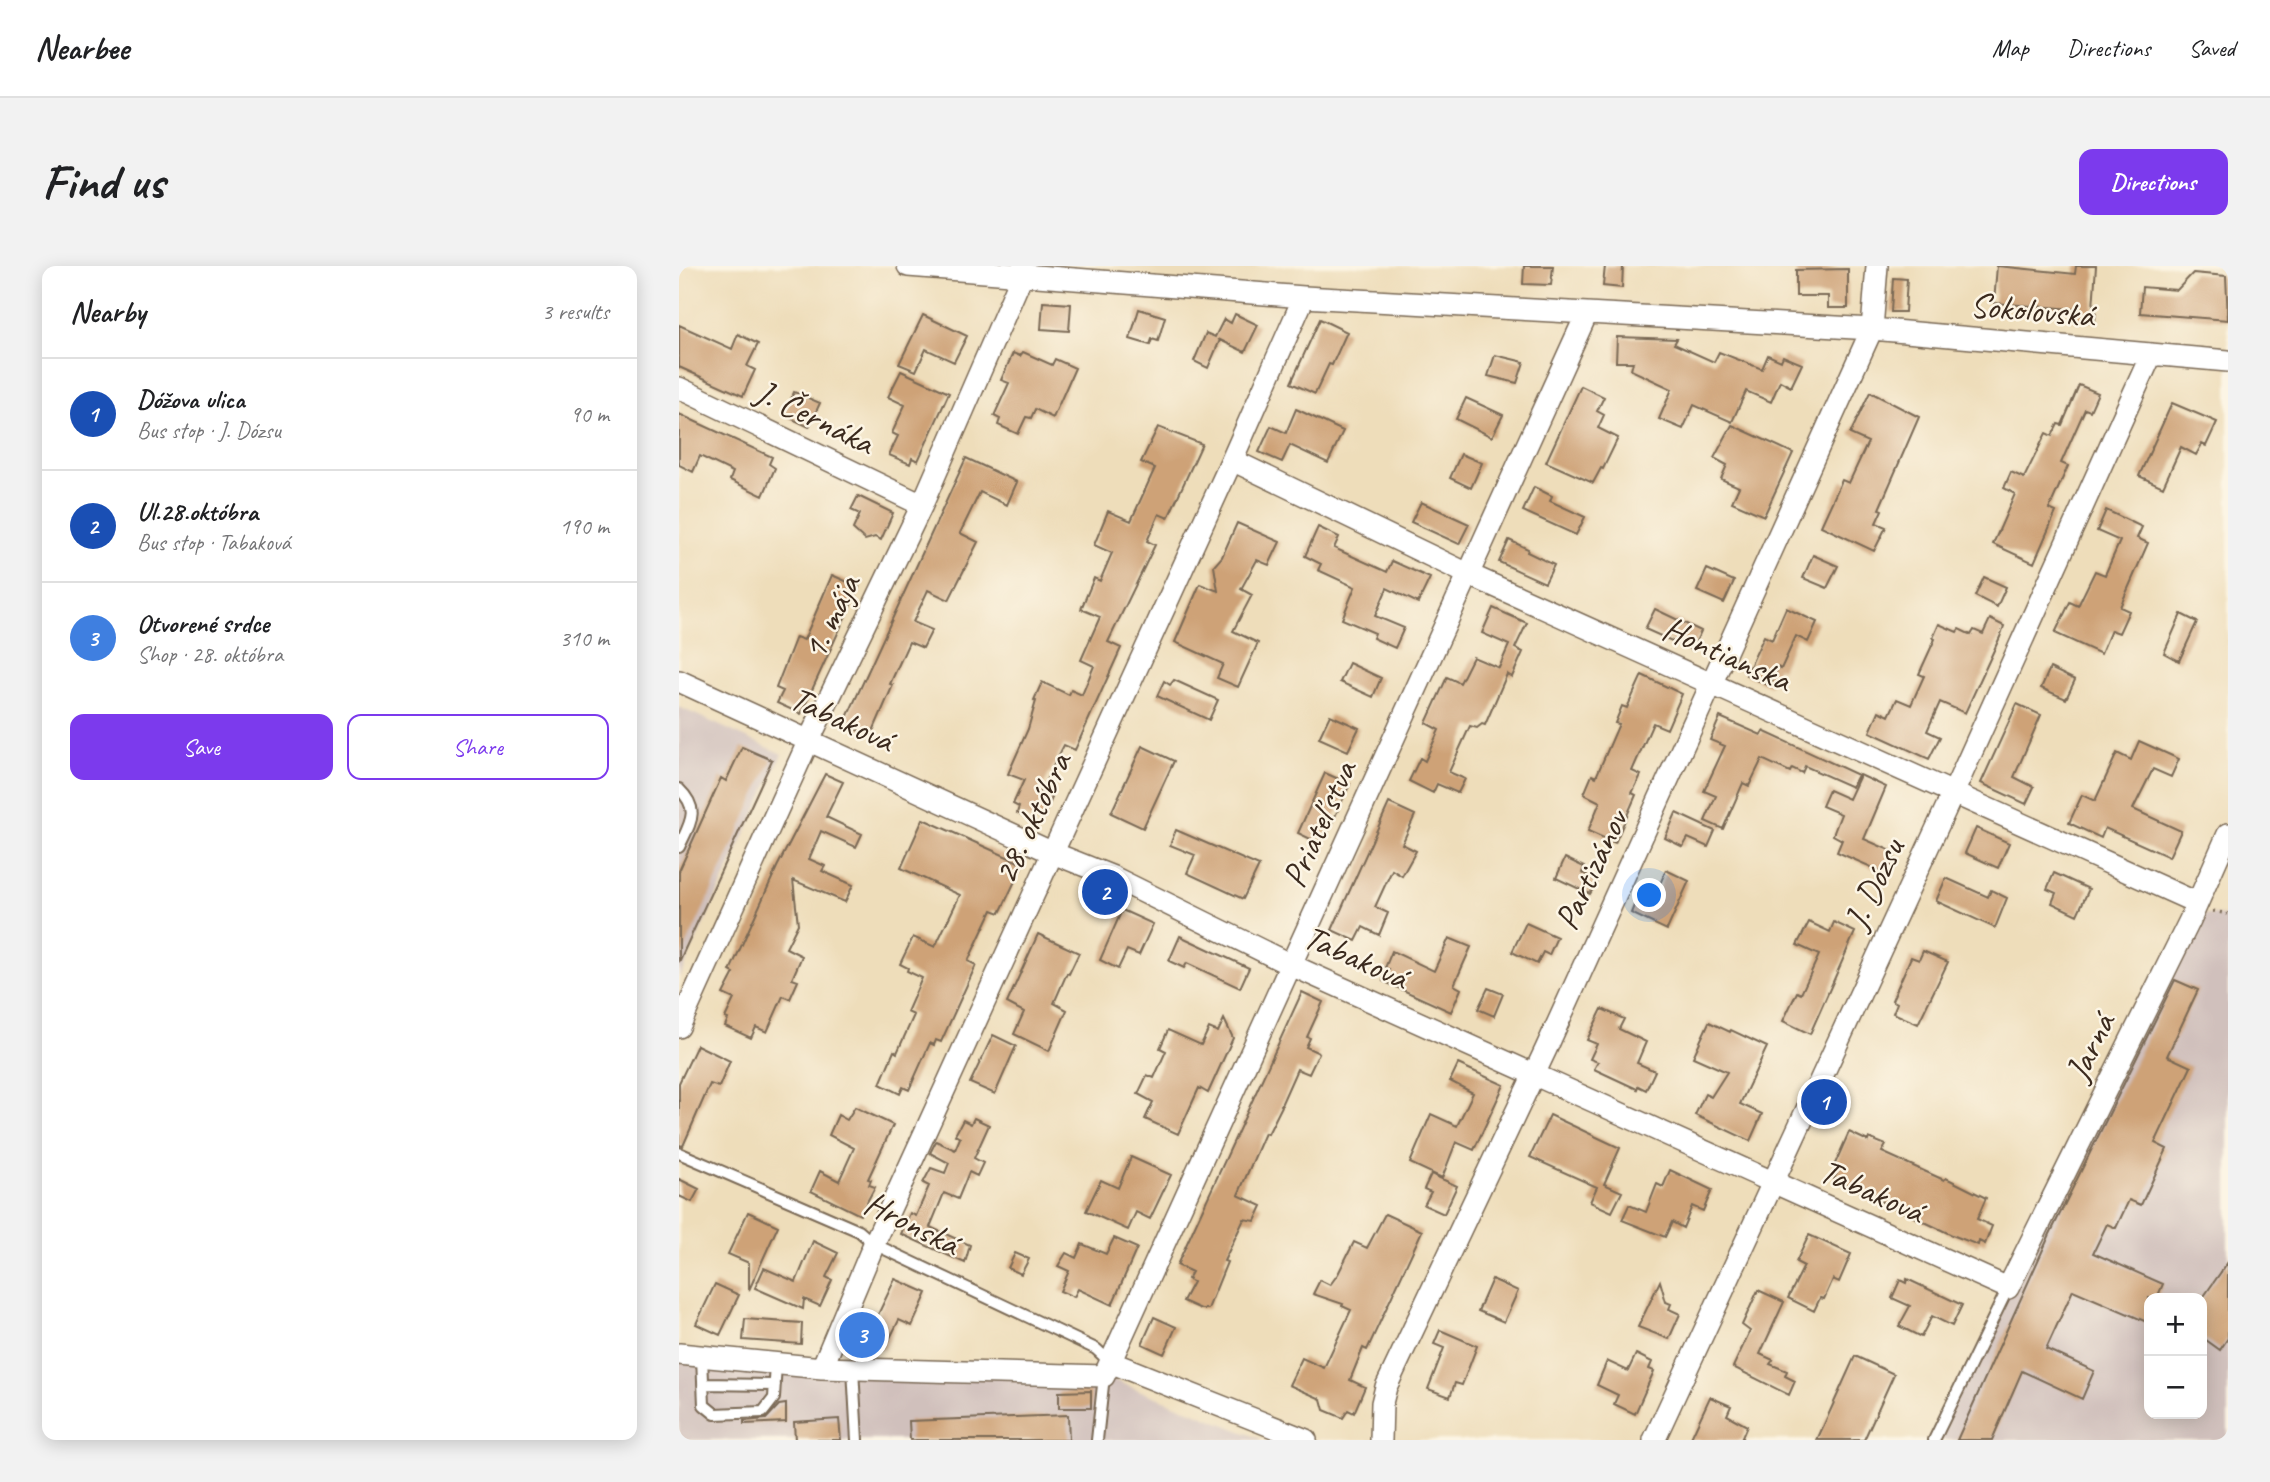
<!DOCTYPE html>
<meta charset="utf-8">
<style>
body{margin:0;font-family:Caveat,sans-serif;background:#f2f2f2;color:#202124}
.controls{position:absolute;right:21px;bottom:21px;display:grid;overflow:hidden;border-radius:14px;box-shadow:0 4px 18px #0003}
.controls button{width:63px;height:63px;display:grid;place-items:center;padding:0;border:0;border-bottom:2px solid #e0e0e0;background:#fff;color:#202124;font:35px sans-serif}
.you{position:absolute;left:971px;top:630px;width:24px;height:24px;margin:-18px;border:5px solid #fff;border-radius:50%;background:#1a73e8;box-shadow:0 0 0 10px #1a73e833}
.badge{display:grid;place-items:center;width:46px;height:46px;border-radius:50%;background:#7c3aed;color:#fff;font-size:23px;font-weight:700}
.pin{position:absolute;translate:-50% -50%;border:4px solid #fff;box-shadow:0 2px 7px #0006}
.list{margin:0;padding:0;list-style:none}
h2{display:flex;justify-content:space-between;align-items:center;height:91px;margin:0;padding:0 28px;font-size:30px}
h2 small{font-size:23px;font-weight:400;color:#757577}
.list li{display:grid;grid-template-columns:46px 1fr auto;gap:21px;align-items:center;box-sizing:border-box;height:112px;padding:0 28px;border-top:2px solid #e0e0e0}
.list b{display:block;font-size:26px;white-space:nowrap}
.list p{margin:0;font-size:23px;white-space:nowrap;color:#757577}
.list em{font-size:23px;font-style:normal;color:#757577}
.actions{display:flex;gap:14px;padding:21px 28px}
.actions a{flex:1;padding:16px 0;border:2px solid #7c3aed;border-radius:14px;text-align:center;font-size:24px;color:#7c3aed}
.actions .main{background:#7c3aed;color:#fff}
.map{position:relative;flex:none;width:1549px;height:1174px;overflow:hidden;border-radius:14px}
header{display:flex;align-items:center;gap:42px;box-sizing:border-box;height:98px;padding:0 35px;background:#fff;border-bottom:2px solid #e0e0e0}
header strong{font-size:33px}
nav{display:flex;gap:38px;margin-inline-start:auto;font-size:24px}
.intro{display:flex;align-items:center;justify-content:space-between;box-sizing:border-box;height:168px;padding:0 42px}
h1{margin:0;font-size:49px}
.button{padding:18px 32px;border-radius:14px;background:#7c3aed;color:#fff;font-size:24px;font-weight:700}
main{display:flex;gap:42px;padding:0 42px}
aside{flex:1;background:#fff;border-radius:14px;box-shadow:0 4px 18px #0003}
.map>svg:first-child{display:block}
</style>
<header>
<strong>Nearbee</strong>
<nav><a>Map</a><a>Directions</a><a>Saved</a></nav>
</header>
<div class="intro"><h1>Find us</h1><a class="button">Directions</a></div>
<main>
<aside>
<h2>Nearby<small>3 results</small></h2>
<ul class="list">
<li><span class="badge" style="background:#1a4fb4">1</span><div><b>Dóžova ulica</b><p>Bus stop · J. Dózsu</p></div><em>90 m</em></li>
<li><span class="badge" style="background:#1a4fb4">2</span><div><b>Ul.28.októbra</b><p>Bus stop · Tabaková</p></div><em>190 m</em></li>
<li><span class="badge" style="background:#3f7fe0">3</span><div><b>Otvorené srdce</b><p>Shop · 28. októbra</p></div><em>310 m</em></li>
</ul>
<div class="actions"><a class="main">Save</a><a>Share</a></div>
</aside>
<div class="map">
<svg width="1549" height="1174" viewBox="0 0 1549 1174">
<rect width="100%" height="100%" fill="#fcf5e5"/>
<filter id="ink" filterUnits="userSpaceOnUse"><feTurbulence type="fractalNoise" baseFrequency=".0143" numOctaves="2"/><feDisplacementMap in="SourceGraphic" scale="14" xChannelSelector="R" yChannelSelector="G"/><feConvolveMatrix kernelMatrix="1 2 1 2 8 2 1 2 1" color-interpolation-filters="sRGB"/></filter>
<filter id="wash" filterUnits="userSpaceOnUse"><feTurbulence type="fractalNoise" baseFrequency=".00686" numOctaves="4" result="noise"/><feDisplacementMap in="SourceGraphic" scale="28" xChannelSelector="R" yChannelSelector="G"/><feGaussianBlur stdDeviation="1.57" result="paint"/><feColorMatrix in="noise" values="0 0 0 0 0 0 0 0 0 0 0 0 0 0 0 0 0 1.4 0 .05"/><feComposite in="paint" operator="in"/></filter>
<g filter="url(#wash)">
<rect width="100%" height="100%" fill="#eeddba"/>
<path fill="#d0c0bc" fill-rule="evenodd" d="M0,441L103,488L0,712Z
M1523,648L1549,650V1174H1252ZM1470,1032H1523V1148H1470Z
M0,1088L425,1110L584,1174H0Z"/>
<g id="blocks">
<path fill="#cea277" d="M845,0H874L872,19L844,18Z
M926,0H944L943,22L924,20Z
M1318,0L1396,8L1397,0H1417L1414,42H1417L1416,56L1393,55L1394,43L1315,37Z
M1169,3V42H1149V30H1117V4Z
M1514,7L1547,10L1549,54L1461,47L1463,21L1498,24Z
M1214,12L1228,13L1226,46H1212Z
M364,36L392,38L390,65L362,63Z
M460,43L486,51L479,75L473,73L471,79L451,73Z
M556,48L579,59L566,86L539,73L541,74L529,102L515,95L527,67L536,71L545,53L552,57Z
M244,49L288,70L275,96L247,83L237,105L220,98Z
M641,53L668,66L653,99L650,98L636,128L612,117Z
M0,59L53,83L59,68L79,78L68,100L76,104L64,130L0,101Z
M938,71L998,73L995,78L1035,96L1040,86L1083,103L1089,89L1102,95L1104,90L1123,98L1112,121L1101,115L1092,136L1067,125L1053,156L1015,139L1004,163L980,153L993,123L952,104L954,96H937Z
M344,86L373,99L376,93L396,102L374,152L356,143L352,152L347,151L339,168L319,159L321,153L315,150L330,117L322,114L334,87L341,90Z
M816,89L845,96L838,117L809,110Z
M222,105L270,127L239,195L233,192L231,198L210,189L219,170L213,167L226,139L209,131Z
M1400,119L1419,127L1411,145L1406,143L1382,197L1389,200L1370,243L1377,246L1355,297L1314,278L1336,228L1325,222L1332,206L1345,212L1367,167L1373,170L1379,158L1383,159Z
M902,120L925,131L918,145L925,149L919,162L939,172L924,203L922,202L914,217L867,196Z
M115,126L141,137L130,161L105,149Z
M1191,126L1240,151L1200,243L1203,244L1197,257L1207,261L1195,285L1142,260L1163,214L1170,217L1189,176L1171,168Z
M787,132L824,149L813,171L777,153Z
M1493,137L1538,156L1527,180L1523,178L1517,189L1502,181L1484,221L1460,210Z
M617,143L664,165L649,197L611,179L603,196L580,186L592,160L607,167Z
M0,148L93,191L90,198L96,202L84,230L51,214L54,206L21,190L14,206L0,199Z
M1053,159L1114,187L1085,250L1053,236L1060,221L1042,213L1048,199L1035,192Z
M479,161L523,178L489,252L480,248L468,275L476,279L429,376L442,382L396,484L385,479L361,526L373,532L361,558L338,547L340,541L334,538L345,514L329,508L349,463L357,435L355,434L363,416L390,429L392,424L403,429L415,400L402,394L421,351L402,343L415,312L421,315L433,287L415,279L429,245L452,255L476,202L462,196Z
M782,188L803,197L792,222L771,212Z
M287,192L338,216L328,239L301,226L281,267L299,276L270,334L249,324L234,356L253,364L244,382L230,376L211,418L214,419L192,470L165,458Z
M855,221L873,230L871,235L906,251L897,269L844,245Z
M179,230L214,247L202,274L196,271L186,274L174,263L181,248L172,244Z
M742,236L790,258L780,278L732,256Z
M1427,244L1463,261L1458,272L1469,277L1441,341L1450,345L1440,367L1432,364L1422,388L1376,367L1391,336L1399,340L1416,305L1426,309L1441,275L1418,265Z
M558,257L601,276L590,299L578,294L562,323L573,329L554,365L579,377L559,421L538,412L544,398L496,376L521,318L539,325L535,300L543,291Z
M639,261L660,271L655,282L708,306L713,295L751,312L739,337L708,322L696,350L725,362L716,382L694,372L696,367L663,353L676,321L639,304L642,298L626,290Z
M830,274L849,283L848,286L875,299L866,317L820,296Z
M1134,289L1159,300L1148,322L1124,312Z
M1028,303L1055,315L1045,337L1018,325Z
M153,309L180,321L122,448L98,437L104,425L97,422L117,371L125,374Z
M1305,311L1327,321L1318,341L1296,330Z
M814,342L848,357L836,382L844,386L833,411L828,408L806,459L803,458L798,462L791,460L770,506L786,513L779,527L758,518L754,527L730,515L741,492L746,495L760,464L747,457L768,411L781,417L794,391L820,402L830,379L803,367Z
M1107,342L1138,356L1129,376L1117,370L1102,403L1099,401L1091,420L1067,409L1085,370L1093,374Z
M976,343L1022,365L1013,384L966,363Z
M1502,348L1518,356L1500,395L1485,387Z
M1311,353L1325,360L1321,371L1286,447L1261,436L1248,465L1261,471L1250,493L1191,466L1200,445L1210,450L1218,433L1232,439L1245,410L1240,408L1256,373L1254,372L1260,358L1278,366L1280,363L1292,369L1295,364L1304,368Z
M670,397L702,412L694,431L661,416Z
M1371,402L1396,414L1387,433L1362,422Z
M963,409L1003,428L988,463L974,457L953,505L962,509L953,527L957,529L936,577L909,565L921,536L905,528L913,509L917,511L940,458L936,457L943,440L948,442Z
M495,414L539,434L530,454L478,430L485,415L491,419Z
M1338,438L1362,449L1335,511L1355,521L1347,538L1302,517Z
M651,449L680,462L669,485L640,472Z
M1041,451L1082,469L1084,465L1179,509L1173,521L1126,500L1123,507L1113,502L1111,506L1083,493L1070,520L1064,517L1044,563L1026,555L1037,530L1025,525L1046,480L1031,474Z
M1460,475L1500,493L1492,511L1474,503L1454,543L1502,565L1490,591L1426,562L1422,572L1390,557L1403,529L1416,535L1438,487L1452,494Z
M463,480L495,495L464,562L432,547Z
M63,481L93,494L0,696V605L42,512L47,515Z
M646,507L671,518L646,572L642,570L640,577L619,567Z
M146,508L164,516L147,551L183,568L177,581L142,565L130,593L146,600L143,605L174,619L166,636L114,614L119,658L107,682L123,690L113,713L119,715L111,733L104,730L88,766L77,761L72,772L46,760L49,753L46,752L55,733L44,728L55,707L51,705L98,601Z
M1181,509L1207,521L1185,573L1217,587L1208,608L1158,586L1163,574L1154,569L1162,548L1143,540L1150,524L1170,533Z
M710,537L736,549L723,578L737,585L723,610L713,604L696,641L709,647L700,669L684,661L677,675L653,664Z
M997,547L1036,565L1029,581L1009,572L1004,581L986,572Z
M244,553L344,598L321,647L313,644L289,695L297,699L262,776L257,774L255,779L251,777L230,824L224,821L221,828L201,818L215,785L218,787L235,749L228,746L243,712L228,705L229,702L221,698L234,671L256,681L281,629L222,602Z
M1297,562L1330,577L1319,602L1286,587Z
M497,564L580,600L564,633L508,607L516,589L491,579Z
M886,592L905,601L903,607L919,614L911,628L877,612Z
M987,604L1010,615L988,664L952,647L961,625L975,632Z
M1375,607L1410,623L1398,649L1373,637L1377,627L1368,623Z
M1267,612L1309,631L1312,624L1328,632L1316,662L1257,635Z
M443,644L474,658L460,689L448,684L439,703L421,694Z
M1130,656L1151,666L1155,656L1176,666L1131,768L1104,755L1118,726L1122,728L1140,689L1118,679Z
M847,657L878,671L870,689L864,686L858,698L833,686Z
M359,668L400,687L390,708L388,707L375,737L388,744L370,785L335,768L345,746L328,737Z
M501,670L570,702L561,722L508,697L505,702L490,695Z
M770,672L792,681L775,719L782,723L772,746L704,715L710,704L706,702L713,685L755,705Z
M1244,685L1269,696L1239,758L1214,747L1218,737L1213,734L1232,691L1240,694Z
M1496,714L1519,724L1488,790L1512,801L1476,877L1488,883L1462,939L1450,934L1437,962L1428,958L1414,987L1484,1018L1478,1032H1470V1057L1394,1024L1367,1083L1415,1105L1403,1133L1343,1105L1313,1174H1278L1371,968Z
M809,722L824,728L815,750L799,743Z
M623,726L644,736L628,771L631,772L627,781L640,787L630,808L618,803L602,839L603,840L589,868L586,867L559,929L583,940L576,955L565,953L545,995L548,996L529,1043H522L504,1035L514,1016L509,1013L513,1006L498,999Z
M923,743L945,753L940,763L967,776L958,797L976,805L967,824L959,820L958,823L915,803L919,796L911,793L918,778L908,774Z
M545,753L554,772L529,827L520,822L499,868L466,853L474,836L459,828L468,809L475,812L487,785L481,782L489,764L522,779L530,762L539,766Z
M1030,756L1051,766L1052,764L1088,781L1061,838L1083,848L1071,875L1016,849L1026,828L1032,831L1048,806L1014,791Z
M314,769L337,780L316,828L291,817Z
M18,779L51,795L40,821L31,818L4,880L0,879V817Z
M779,798L825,819L795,884L777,876L763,912L731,897L752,848L778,860L794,827L771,815Z
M176,841L214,859L189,913L192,914L190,919L196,921L181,949L132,925L141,905L160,915L175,882L150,869L159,849L168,854Z
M871,849L941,882L925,918L943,926L933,946L911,936L918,921L851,891Z
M295,852L310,859L295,892L304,897L298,910L290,906L279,933L265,927L251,961L291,979L286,997L222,968L231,947L237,950L250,920L244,917L252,902L266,907L270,897L251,887L257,875L276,884L281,872L276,869L284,854L292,858Z
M1170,866L1189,875L1190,872L1207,879L1203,886L1265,914L1267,912L1307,932L1298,953L1313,960L1306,978L1300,975L1299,979L1273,969L1155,913L1160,903L1155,900Z
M452,891L492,909L471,953L457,946L449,964L407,945L422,914L439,922Z
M991,904L1033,924L1024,945L1013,940L1004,962L993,956L986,971L943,954L950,939L967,946L978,918L984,921Z
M752,908L778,920L765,948L745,939L752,926L745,923Z
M0,913L20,923L13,936L0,930Z
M69,946L99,960L70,1024V997L49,988Z
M706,948L743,965L688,1084L684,1082L671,1114L686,1121L675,1147L669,1144L664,1152L645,1144L642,1133L610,1119L623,1092L645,1102L672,1044L663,1040L664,1038L634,1028L641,1014L651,1019L659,1008L675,976L688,982Z
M1130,969L1172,988L1160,1016L1154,1013L1145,1033L1141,1032L1135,1045L1109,1032L1125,1000L1117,996Z
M435,972L458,982L433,1039L399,1023L395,1031L381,1025L390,1005L379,1000L387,987L397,992L403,978L427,988Z
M134,975L159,987L147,1011L153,1014L141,1040L125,1033L124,1043L76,1022L85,1002L117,1016Z
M336,987L350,993L342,1008L329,1002Z
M1549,996V1072L1541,1084L1523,1071V1033Z
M216,1013L248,1027L233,1060L220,1054L205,1084L171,1068L194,1059Z
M813,1013L839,1025L825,1056L799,1045Z
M1228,1013L1283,1039L1273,1060L1253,1050L1242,1071L1220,1060L1231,1040L1213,1032L1221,1014L1227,1017Z
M981,1015L987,1036L992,1038L990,1043L1001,1048L990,1073L959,1061Z
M36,1018L60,1029L41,1069L17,1058Z
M1079,1024L1105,1036L1081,1088L1094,1094L1091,1098L1108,1105L1106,1110L1116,1115L1110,1129L1054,1101L1071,1065L1063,1059Z
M475,1051L497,1061L485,1088L463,1078Z
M66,1053L123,1057L122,1078L64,1074Z
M761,1064L798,1080L783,1119L776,1117L771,1131L749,1123L765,1082L755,1078Z
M957,1088L973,1096L970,1103L975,1105L956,1148L935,1138L939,1129L918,1119L928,1095L949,1105Z
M1176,1090L1215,1108L1185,1174H1138Z
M412,1125V1142H380V1126Z
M1031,1131L1052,1140L1048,1149L1068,1160L1062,1174H1011Z
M107,1138V1156L65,1158V1155L87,1153L100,1139Z
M389,1149L390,1174H231L230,1155Z
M160,1153L162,1174H116L115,1156Z"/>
</g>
</g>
<g filter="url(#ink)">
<use href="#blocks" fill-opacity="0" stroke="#7a6955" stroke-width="2"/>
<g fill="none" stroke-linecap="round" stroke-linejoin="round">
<defs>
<path id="lane" d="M0,523C22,544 11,557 0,581
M0,887L180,965L195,978L417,1083L431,1096
M23,1091L25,1139L36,1148L84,1146L95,1132L97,1097
M174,1103L178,1174
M24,1118L96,1119
M418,1174L425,1110
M1255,1174L1329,1022"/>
<path id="street" d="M229,0L625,31L1193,63L1549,95
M0,122L243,239
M553,194L789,308L1518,637
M0,415L374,587L434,611L612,699L1329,1022L1511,654L1549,568
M0,761L130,474L243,239L344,7
M0,1088L143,1102L425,1110L908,47
M431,1096L627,1174
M143,1102L195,978L553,194L625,31
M702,1174L703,1137L707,1121L867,783L1193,63L1198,0
M975,1174L1281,512L1472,89"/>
</defs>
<use href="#lane" stroke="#7a6955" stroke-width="14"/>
<use href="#street" stroke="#7a6955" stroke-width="24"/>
<path stroke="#7a6955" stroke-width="3.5" stroke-dasharray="2 5" stroke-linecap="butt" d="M1534,645L1549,648"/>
<use href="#lane" stroke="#fff" stroke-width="10"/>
<use href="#street" stroke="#fff" stroke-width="21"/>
</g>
</g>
<g text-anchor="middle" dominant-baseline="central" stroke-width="5" stroke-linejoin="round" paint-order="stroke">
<g font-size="35" fill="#3b2a1e" stroke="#fcf5e5">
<text transform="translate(1353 44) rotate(5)">Sokolovská</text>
<text transform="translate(136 151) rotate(26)">J. Černáka</text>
<text transform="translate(152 351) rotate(-64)">1. mája</text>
<text transform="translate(1048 388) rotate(24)">Hontianska</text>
<text transform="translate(163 453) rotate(25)">Tabaková</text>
<text transform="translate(353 552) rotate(-65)">28. októbra</text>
<text transform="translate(640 558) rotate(-66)">Priateľstva</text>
<text transform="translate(912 604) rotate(-65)">Partizánov</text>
<text transform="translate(1195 618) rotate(-65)">J. Dózsu</text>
<text transform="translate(677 691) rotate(24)">Tabaková</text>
<text transform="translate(1411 781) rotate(-64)">Jarná</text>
<text transform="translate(1193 925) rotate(24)">Tabaková</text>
<text transform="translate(233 957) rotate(27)">Hronská</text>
</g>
</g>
</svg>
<div class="controls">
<button>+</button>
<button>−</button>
</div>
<div class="you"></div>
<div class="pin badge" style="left:1145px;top:836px;background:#1a4fb4">1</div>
<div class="pin badge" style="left:426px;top:626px;background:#1a4fb4">2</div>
<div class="pin badge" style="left:183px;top:1069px;background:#3f7fe0">3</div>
</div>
</main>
